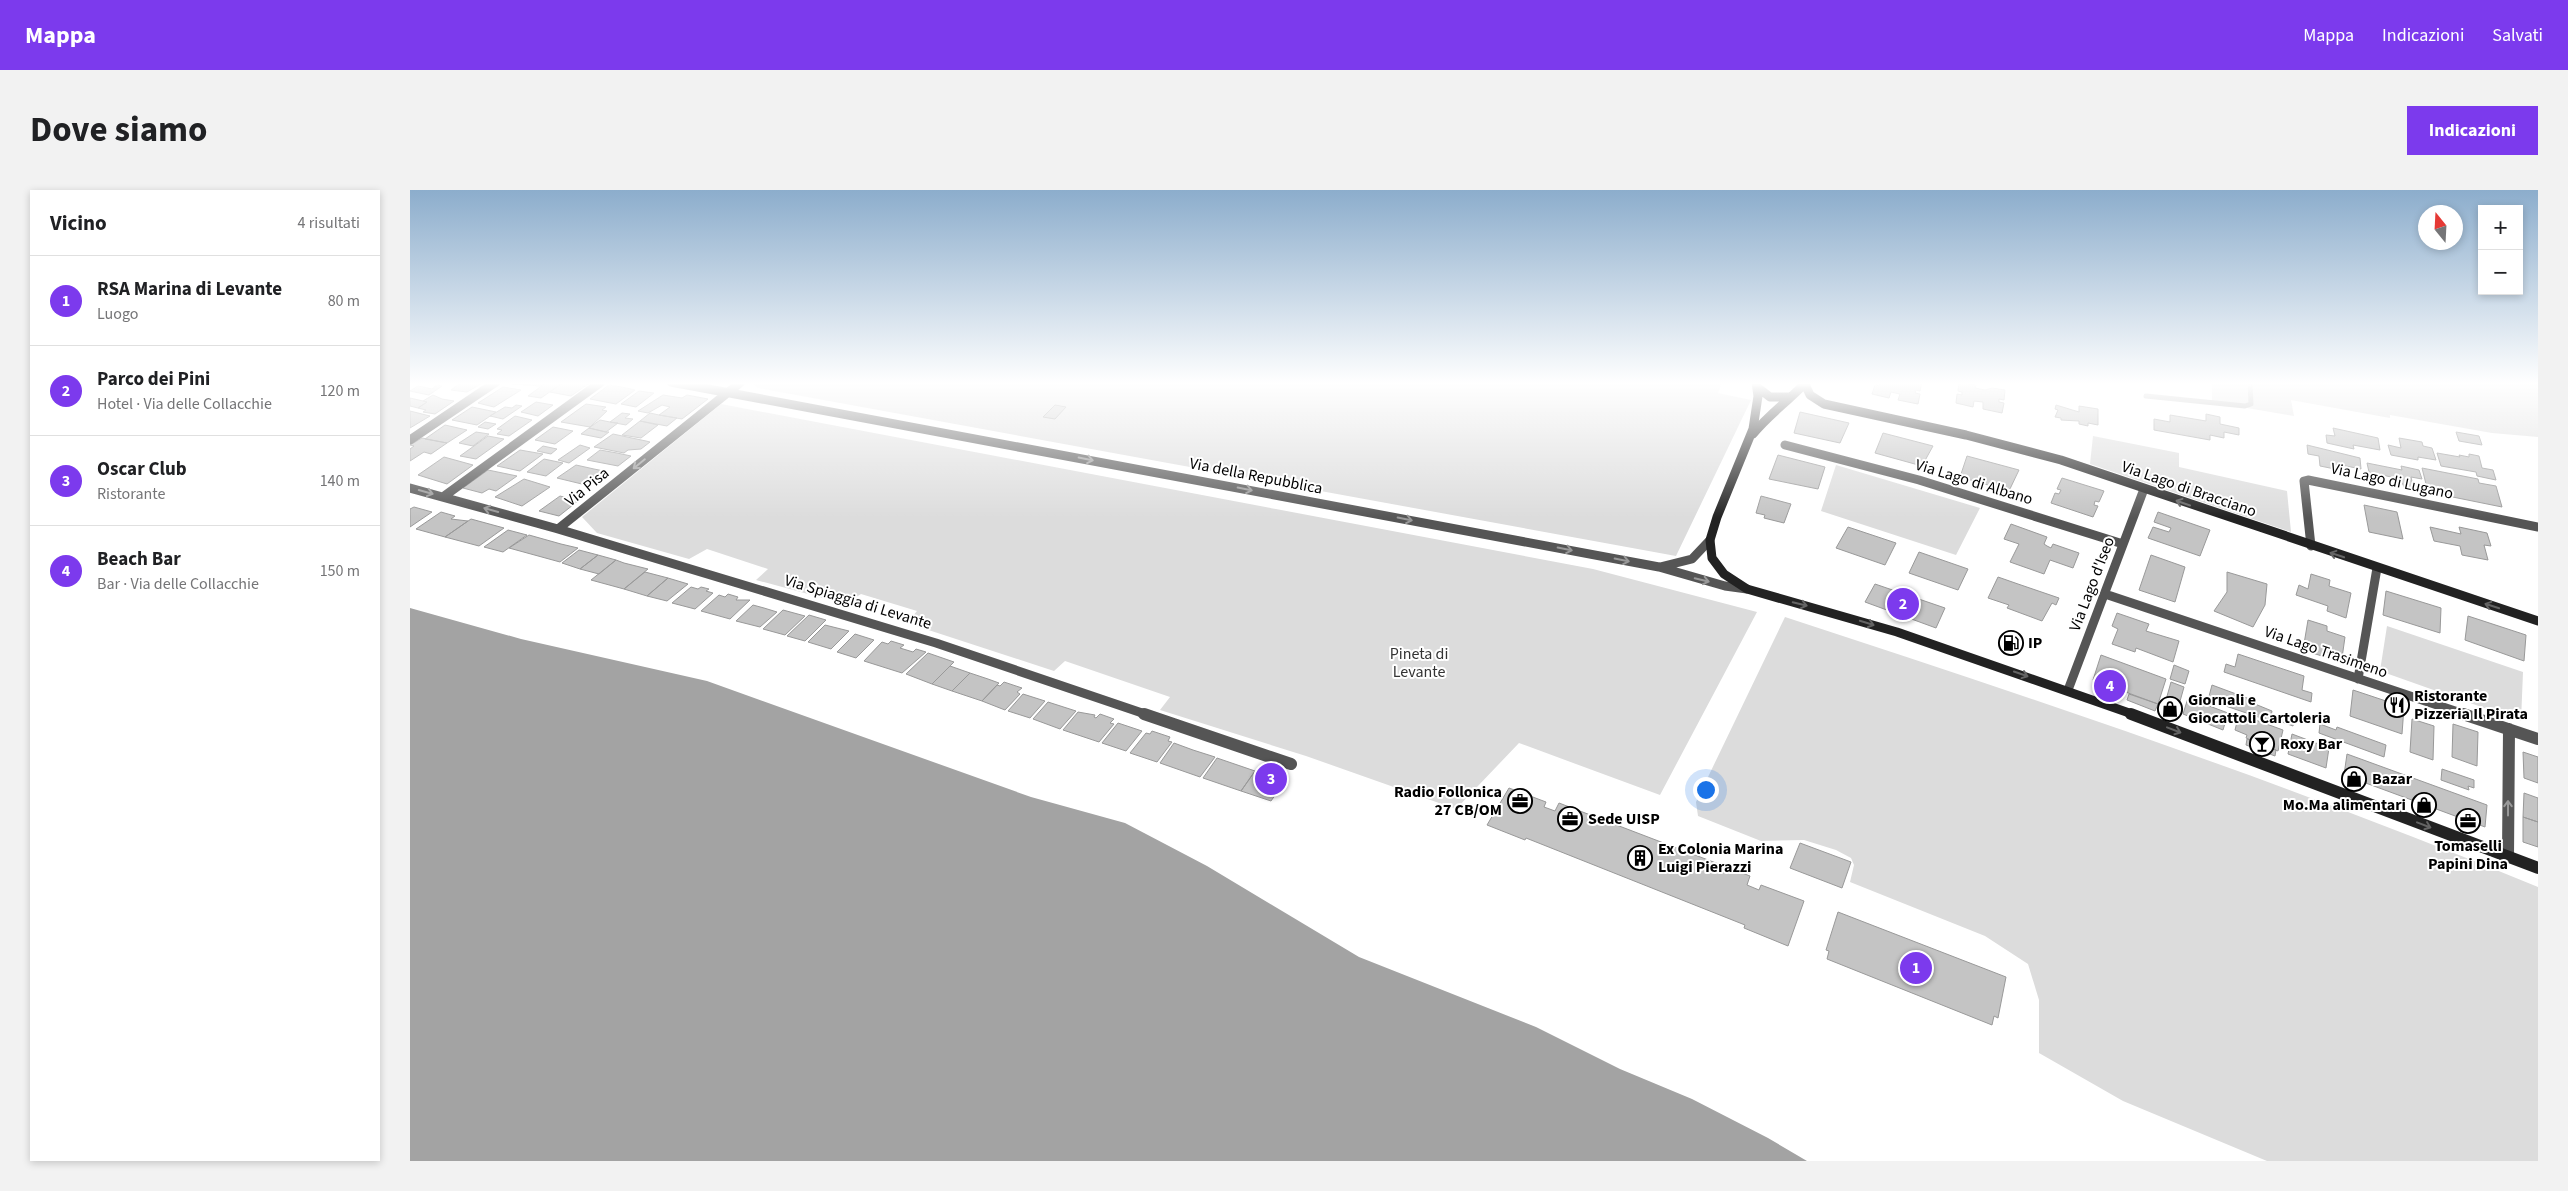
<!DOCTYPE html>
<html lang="it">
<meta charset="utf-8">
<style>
body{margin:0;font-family:"Source Sans 3",sans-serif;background:#f2f2f2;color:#202124}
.controls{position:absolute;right:15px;top:15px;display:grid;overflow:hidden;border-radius:0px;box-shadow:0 2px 8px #0003}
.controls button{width:45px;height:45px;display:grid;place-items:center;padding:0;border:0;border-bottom:1px solid #e0e0e0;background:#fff;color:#202124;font:25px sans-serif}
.compass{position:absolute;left:2008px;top:15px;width:45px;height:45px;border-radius:50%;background:#fff;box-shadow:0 2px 8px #0003;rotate:342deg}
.you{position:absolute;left:1295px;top:599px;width:18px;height:18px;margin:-12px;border:4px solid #fff;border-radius:50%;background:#1a73e8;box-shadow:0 0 0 8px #1a73e833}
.badge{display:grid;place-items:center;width:32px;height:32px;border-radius:50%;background:#7c3aed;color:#fff;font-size:16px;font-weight:700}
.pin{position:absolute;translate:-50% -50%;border:2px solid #fff;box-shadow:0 1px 5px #0006}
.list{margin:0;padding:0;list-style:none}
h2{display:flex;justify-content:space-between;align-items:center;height:65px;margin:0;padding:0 20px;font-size:21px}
h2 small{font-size:16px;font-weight:400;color:#757577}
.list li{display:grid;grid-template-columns:32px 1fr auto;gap:15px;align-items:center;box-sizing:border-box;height:90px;padding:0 20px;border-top:1px solid #e0e0e0}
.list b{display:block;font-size:19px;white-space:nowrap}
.list p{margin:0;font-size:16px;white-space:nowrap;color:#757577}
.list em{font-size:16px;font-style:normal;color:#757577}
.map{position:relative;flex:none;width:2128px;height:971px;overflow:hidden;border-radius:0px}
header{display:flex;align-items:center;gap:30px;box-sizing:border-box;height:70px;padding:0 25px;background:#7c3aed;color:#fff}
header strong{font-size:24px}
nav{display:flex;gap:28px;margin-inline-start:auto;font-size:18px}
.intro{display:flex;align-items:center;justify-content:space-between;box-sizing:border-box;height:120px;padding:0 30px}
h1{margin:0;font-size:35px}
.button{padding:12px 22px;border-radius:0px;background:#7c3aed;color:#fff;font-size:18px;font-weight:700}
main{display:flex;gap:30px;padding:0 30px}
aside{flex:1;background:#fff;border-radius:0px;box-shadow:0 2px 8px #0003}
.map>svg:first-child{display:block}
</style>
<header>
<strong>Mappa</strong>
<nav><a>Mappa</a><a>Indicazioni</a><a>Salvati</a></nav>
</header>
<div class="intro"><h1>Dove siamo</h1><a class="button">Indicazioni</a></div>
<main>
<aside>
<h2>Vicino<small>4 risultati</small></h2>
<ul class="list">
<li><span class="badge">1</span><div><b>RSA Marina di Levante</b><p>Luogo</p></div><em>80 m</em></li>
<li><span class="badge">2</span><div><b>Parco dei Pini</b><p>Hotel · Via delle Collacchie</p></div><em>120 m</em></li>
<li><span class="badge">3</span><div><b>Oscar Club</b><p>Ristorante</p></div><em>140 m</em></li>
<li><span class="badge">4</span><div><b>Beach Bar</b><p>Bar · Via delle Collacchie</p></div><em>150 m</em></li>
</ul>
</aside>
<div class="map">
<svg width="2128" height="971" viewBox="0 0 2128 971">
<rect width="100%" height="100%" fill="#fff"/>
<path fill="#dcdcdc" d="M346,192H1312L1308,203L1341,210L1266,366L348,198L343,195Z
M1802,192H2128V247L2082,243L1980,225V228L1881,210L1884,226L1802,212Z
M311,214L1183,379L1347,422L1250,605L1109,553L1046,619L896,566L750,520L760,507L655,471L644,481L497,433L507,421L451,404L435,414L346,390L358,379L297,359L279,369L187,343L172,327Z
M1683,246L1769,263V277L1877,301L1881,342L1680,274Z
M1426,275L1570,318L1546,365L1411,321Z
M1375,427C1629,510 1882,595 2128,697V971H1857L1713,911L1629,863V810L1618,774L1575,746L1440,692L1444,675L1441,668L1426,660L1394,650L1351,651L1288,626L1286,612Z
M1977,436L2113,482L2111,531L1970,481Z"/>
<path fill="#a3a3a3" d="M0,418L111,449L297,491L621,607L715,633L797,676L949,767L1126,837L1210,879L1282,909L1358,948L1397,971H0Z"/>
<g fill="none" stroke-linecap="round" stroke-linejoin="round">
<path stroke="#a3a3a3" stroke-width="5" d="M1736,206L1835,216L1841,214L1840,192"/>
</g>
<path fill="#c4c4c4" stroke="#999" d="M52,192H74L57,202L41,200Z
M103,192H137L131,196L101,194Z
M137,192H154L131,208L118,206Z
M154,192H181L161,206L140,202Z
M1465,192H1512L1510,201L1506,200L1505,203L1510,204L1508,214L1488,210L1490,204L1481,202L1479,208L1462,204L1465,195L1469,196L1470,193Z
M1549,192L1566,195L1565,198L1575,200L1582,198L1595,200L1594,210L1589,209V212L1594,213L1592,223L1573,219V212L1564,211L1563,217L1546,213L1547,204L1552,205V202L1548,201Z
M27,195L32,196L19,205L0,201L8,196L22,199Z
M199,195L212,197L225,200L206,214L180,209Z
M93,197L111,200L84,217L68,213Z
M229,201L244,203L226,217L211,214Z
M23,205L32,209L44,211L25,224L13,222L16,220L8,218L17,212L13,211Z
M253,205L272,208L277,205L298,209L272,229L249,225L260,217L252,215L238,223L228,221Z
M0,208L13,211L17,212L8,218L0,216Z
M126,212L143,215L128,226L111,222Z
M176,214L196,217L192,220L197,221L180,237L151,232Z
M106,215L112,216L93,229L80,226L95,217L102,218Z
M645,215L656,217L645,229L633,227Z
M1646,215L1669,222V216L1688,219V235L1678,233V236L1669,234V231L1651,230V228L1645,227L1648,220L1645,219Z
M62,217L86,222L67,235L42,230Z
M0,221L20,226L0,238Z
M1390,222L1439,233L1430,253L1384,243Z
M212,223L220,224L215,228L223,229L216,235L200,232Z
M240,223L249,225L267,228L257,236L230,231Z
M1796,224L1810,227V234L1829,238V245L1814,242V248L1800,245V250L1744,240V229L1760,232V225L1796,231Z
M105,226L122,230L99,246L87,244L92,240L87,239Z
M190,230L200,232L208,233L196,242L179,238Z
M230,231L248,235L231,248L212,245Z
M75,232L86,234L78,239L68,237Z
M35,235L57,240L37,253L15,249Z
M143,237L163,241L145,254L125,250Z
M179,238L196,242H199L191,248L171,244Z
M1923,238L1968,248L1970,260L1943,255L1944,259L1917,253L1916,245L1925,246Z
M66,242L79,244L63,256L49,253Z
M2046,242L2069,246L2072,255L2049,251Z
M1473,243L1523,256L1512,276L1465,263Z
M203,244L236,251L240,252L231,259L218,260L214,263L184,257Z
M78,246L94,249L66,269L50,266Z
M12,248L37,253L21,264L14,262L0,271V259L4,256L0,255Z
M1989,248L2012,252L2013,256L2022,258L2026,270L2008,267V270L1981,265L1978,255L1991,258Z
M170,255L180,258L159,273L148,270Z
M1897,255L1950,268L1951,279L1931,275H1925V279L1910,276L1909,266L1898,264Z
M133,256L147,259L141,264L127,261Z
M110,260L133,264L110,281L87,276Z
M190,260L207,263L221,266L208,276L177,270Z
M2027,263L2050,267L2049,265L2059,267V264L2069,266L2072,278L2083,280L2086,290L2067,286L2066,282L2031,276Z
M1368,265L1415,277L1408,299L1359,289Z
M1557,266L1609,280L1599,301L1550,287Z
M34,267L63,275L37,294L8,285Z
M134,269L153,273L136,286L117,282Z
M1957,273L1992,280L1991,276L2009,280L2012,289L2001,287L2004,300L1994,298L1993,294L1983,292L1981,287L1959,282Z
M166,275L184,279L194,281L176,295L147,288Z
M2012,278L2068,289L2069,293L2086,296L2092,317L2018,302Z
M78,280L107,286L86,301L79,299L72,303L53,298Z
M1652,288L1694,301L1689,312L1685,311L1684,315L1688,316L1683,327L1641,313L1645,303L1649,304L1651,300L1647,299Z
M114,289L140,297L112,316L85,307Z
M150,306L168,311L149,326L129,321Z
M1351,306L1381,314L1374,333L1354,328L1355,325L1346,323Z
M1954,315L1987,322L1993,349L1959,342Z
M4,317L22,322L0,337V319Z
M31,322L45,326L41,329L58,331L35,347L6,339Z
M1748,322L1800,340L1790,366L1738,348L1743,337L1759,342L1761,338L1744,332Z
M61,329L94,338L69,356L35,347Z
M1601,334L1637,347L1634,354L1637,356L1641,358L1643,354L1669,363L1663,378L1640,370L1634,384L1600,372L1609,354L1594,349Z
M1438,337L1486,353L1475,375L1426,358Z
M2020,337L2051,344L2049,337L2077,343L2081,356L2074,355L2078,370L2052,365L2050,356L2024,351Z
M98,340L117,345L93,362L74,357Z
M119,345L151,354L168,358L150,372L99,358Z
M169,360L188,365L170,379L152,373Z
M1509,362L1558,379L1548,400L1499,383Z
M188,365L206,370L189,384L170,379Z
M1741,365L1775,377L1765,412L1729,400Z
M206,370L214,373L238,379L214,399L181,390Z
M235,382L258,388L237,406L214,399Z
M1817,382L1857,394L1855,415L1843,437L1804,421L1817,402Z
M1901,384L1920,390L1919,396L1941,403L1936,428L1917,421L1918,416L1886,405L1889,395L1898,399Z
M1588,387L1608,394L1649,408L1646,415L1642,413L1632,431L1597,418L1599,415L1578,408Z
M258,388L278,394L257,411L237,406Z
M1465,394L1535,418L1526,438L1455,412Z
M281,397L288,399L291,397L299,399L296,401L303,403L285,419L262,413Z
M1976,401L2031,418L2030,443L1973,425Z
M318,404L328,407L326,410H340L320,429L291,421L309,405L315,407Z
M343,415L354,418L367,422L350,437L326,431Z
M373,420L395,426L375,445L353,439Z
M1707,423L1739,434L1736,441L1769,451L1763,472L1726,458L1725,462L1702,454L1708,439L1702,436Z
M399,425L416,430L395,451L377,446Z
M2058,426L2116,445L2114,471L2055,450Z
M1898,430L1917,436V441L1935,447L1932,468L1915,462V467L1893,460Z
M415,435L439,441L421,459L398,452Z
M445,444L464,450L446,468L427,462Z
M481,451L494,455L490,458L503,462L506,459L516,462L492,483L454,471L472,452L478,454Z
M518,463L544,472L522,494L496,484Z
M1828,464L1894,486L1892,500L1902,503L1901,512L1814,482L1816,474L1825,477Z
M1691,465L1756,489L1748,514L1683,490Z
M1764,475L1779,481L1775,494L1760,489Z
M540,476L560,483L542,501L522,494Z
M560,483L578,489L589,493L572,511L542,501Z
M594,492L612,498L607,502L610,504L595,520L572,511L587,495L590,496Z
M1761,492L1774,497L1767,522L1754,517Z
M1802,495L1845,511V514L1862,521L1860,531L1798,510Z
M1943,500L1994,517L1992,544L1940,526Z
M613,504L635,511L620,528L598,521Z
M1719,504L1748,514L1745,521L1717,510Z
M1778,508L1818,523L1813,540L1773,524Z
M638,512L666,521L650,539L623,529Z
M668,522L685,525L684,527L686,528L690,524L704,529L700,533L704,534L689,552L653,540Z
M1875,522L1885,526L1883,536L1872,532Z
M1829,524L1873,540L1868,561L1836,548L1837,545L1825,540Z
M2002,529L2024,536L2023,570L2000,562Z
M708,533L732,541L716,561L692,553Z
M1910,534L1926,540L1927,537L1976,555L1974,567L1909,543Z
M2043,534L2068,542L2067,576L2042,567Z
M742,541L760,547L758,551L762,552L747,572L720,563L736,543L740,544Z
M1882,544L1919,558L1916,578L1878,564Z
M1837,549L1866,560L1865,566L1836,555Z
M764,553L783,560L805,567L790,587L750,573Z
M2113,562L2128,567V593L2114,588Z
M1937,564L2077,615L2075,637L1934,585Z
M807,568L845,581L831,601L793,588Z
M2032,579L2064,590V598L2058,596L2059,600L2031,590Z
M845,581L875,591L861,611L831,601Z
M1099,598L1136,612L1134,617L1145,621L1149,613L1340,686L1337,695L1349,700L1351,695L1394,711L1378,756L1334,738L1335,735L1116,648L1115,650L1077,635Z
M2114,603L2128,608V632L2113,627Z
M2113,627L2128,632V657L2113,652Z
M1390,653L1441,672L1432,698L1380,678Z
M1428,722L1596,787L1588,828L1584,826L1582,835L1417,769L1419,761L1416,760Z"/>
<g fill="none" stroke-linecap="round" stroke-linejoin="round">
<path stroke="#555" stroke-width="9" d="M261,192L1249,377L1315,396L1337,399
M0,250L86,192
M1375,255L1509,290L1713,354
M0,298L148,339L526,453L738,525
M33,307L191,192
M148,339L331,192
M1901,356L1894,291L1898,290L2128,337
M1250,377L1282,369L1300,350
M1695,404L2057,525
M1948,489L1967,378
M1658,500L1734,299"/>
<path stroke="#555" stroke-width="12" d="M734,524L881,574
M2053,524L2128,549
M2098,667L2099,539"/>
<path stroke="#222" stroke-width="9" d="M1346,192L1348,206L1343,239L1307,327L1300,350L1302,368L1314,384L1337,399L1487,442L1725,525
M1395,194L1400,205L1414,214L1556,245L1651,270L2128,431
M1347,197L1360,207H1379
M1343,244C1359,224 1379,211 1396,192"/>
<path stroke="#222" stroke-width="12" d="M1721,524L2128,678"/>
</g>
<defs><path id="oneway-shaft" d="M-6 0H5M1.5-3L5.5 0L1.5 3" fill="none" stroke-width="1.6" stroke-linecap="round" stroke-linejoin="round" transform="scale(1.25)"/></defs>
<g stroke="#999">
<use href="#oneway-shaft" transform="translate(676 269) rotate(11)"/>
<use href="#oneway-shaft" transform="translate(229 274) rotate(141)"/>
<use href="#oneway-shaft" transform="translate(835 299) rotate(11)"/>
<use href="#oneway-shaft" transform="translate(16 302) rotate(16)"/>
<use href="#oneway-shaft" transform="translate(81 320) rotate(-164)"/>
<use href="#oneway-shaft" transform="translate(995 329) rotate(11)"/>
<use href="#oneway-shaft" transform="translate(1155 359) rotate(11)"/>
<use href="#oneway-shaft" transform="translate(1212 370) rotate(11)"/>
<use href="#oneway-shaft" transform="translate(1292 390) rotate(14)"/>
<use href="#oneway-shaft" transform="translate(2098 618) rotate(-90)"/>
</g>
<g stroke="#646464">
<use href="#oneway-shaft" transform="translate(1773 313) rotate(-161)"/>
<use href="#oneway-shaft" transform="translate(1927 365) rotate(-162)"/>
<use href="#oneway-shaft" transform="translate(1390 414) rotate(14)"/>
<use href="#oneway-shaft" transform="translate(2082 416) rotate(-162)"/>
<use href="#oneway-shaft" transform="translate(1457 433) rotate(17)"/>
<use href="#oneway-shaft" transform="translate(1611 484) rotate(19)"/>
<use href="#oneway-shaft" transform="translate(1764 540) rotate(21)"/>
<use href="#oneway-shaft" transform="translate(2014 635) rotate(21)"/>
</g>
<linearGradient id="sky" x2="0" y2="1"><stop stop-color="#8cadcc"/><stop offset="0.59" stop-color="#fff"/><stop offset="1" stop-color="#fff" stop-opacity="0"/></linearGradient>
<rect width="2128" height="328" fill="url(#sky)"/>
<defs>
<symbol id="fuel-ring" viewBox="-11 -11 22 22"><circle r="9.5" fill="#fff" stroke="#000" stroke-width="1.5"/><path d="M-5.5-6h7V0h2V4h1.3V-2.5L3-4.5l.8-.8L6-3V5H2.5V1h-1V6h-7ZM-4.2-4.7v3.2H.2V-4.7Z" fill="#000"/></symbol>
<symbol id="restaurant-ring" viewBox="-11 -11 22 22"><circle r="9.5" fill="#fff" stroke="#000" stroke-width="1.5"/><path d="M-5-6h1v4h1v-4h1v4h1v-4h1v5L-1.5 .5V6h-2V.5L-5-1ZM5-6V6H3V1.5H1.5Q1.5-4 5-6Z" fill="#000"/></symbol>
<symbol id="shop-ring" viewBox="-11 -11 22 22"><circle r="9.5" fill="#fff" stroke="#000" stroke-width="1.5"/><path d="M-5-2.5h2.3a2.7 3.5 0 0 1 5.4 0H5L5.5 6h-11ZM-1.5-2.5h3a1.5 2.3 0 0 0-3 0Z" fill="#000"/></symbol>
<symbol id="bar-ring" viewBox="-11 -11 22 22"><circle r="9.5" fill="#fff" stroke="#000" stroke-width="1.5"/><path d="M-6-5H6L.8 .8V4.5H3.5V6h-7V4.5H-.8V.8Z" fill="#000"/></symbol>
<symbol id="office-ring" viewBox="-11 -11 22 22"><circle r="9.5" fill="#fff" stroke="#000" stroke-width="1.5"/><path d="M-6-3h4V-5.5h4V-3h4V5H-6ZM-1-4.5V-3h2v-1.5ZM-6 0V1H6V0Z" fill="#000"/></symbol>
<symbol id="building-ring" viewBox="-11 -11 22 22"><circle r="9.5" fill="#fff" stroke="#000" stroke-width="1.5"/><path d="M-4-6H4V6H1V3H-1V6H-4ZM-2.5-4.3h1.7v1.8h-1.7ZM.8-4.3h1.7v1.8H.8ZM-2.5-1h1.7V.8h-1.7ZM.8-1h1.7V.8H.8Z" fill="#000"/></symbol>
</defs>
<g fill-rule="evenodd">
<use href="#fuel-ring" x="1587" y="439" width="28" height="28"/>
<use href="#restaurant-ring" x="1973" y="501" width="28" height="28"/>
<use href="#shop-ring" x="1746" y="505" width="28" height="28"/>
<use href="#bar-ring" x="1838" y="540" width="28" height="28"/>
<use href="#shop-ring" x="1930" y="575" width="28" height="28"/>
<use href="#office-ring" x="1096" y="597" width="28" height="28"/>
<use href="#shop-ring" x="2000" y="601" width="28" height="28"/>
<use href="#office-ring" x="1146" y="615" width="28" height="28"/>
<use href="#office-ring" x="2044" y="617" width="28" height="28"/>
<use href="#building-ring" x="1216" y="654" width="28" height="28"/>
</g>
<g text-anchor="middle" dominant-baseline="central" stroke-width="4" stroke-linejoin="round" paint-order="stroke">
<g font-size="16" fill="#000" stroke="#fff">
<text transform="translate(846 286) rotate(11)">Via della Repubblica</text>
<text transform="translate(1982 291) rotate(12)">Via Lago di Lugano</text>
<text transform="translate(1564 292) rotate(17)">Via Lago di Albano</text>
<text transform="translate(177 297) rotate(-39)">Via Pisa</text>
<text transform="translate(1779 299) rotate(19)">Via Lago di Bracciano</text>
<text transform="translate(1682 394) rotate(-69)">Via Lago d'Iseo</text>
<text transform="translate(448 412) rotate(17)">Via Spiaggia di Levante</text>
<text transform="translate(1916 462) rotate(19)">Via Lago Trasimeno</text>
</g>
<g font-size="16" font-weight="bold" fill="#000" stroke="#fff" text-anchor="start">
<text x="1618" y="453">IP</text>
<text x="2004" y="506">Ristorante<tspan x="2004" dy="18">Pizzeria Il Pirata</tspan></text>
<text x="1778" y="510">Giornali e<tspan x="1778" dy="18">Giocattoli Cartoleria</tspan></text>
<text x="1870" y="554">Roxy Bar</text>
<text x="1962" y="589">Bazar</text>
<text x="1092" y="602" text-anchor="end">Radio Follonica<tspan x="1092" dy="18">27 CB/OM</tspan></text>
<text x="1996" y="615" text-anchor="end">Mo.Ma alimentari</text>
<text x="1178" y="629">Sede UISP</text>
<text x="2058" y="656" text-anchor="middle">Tomaselli<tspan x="2058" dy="18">Papini Dina</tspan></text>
<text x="1248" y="659">Ex Colonia Marina<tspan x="1248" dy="18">Luigi Pierazzi</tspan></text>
</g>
<g font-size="16" fill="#333" stroke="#fff">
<text x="1009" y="464">Pineta di<tspan x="1009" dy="18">Levante</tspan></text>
</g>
</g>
</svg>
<div class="controls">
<button>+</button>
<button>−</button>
</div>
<svg class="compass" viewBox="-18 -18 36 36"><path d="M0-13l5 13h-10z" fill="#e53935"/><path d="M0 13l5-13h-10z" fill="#757577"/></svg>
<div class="you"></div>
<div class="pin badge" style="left:1506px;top:778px">1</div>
<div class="pin badge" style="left:1493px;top:414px">2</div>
<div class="pin badge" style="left:861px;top:589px">3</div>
<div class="pin badge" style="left:1700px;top:496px">4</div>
</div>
</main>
